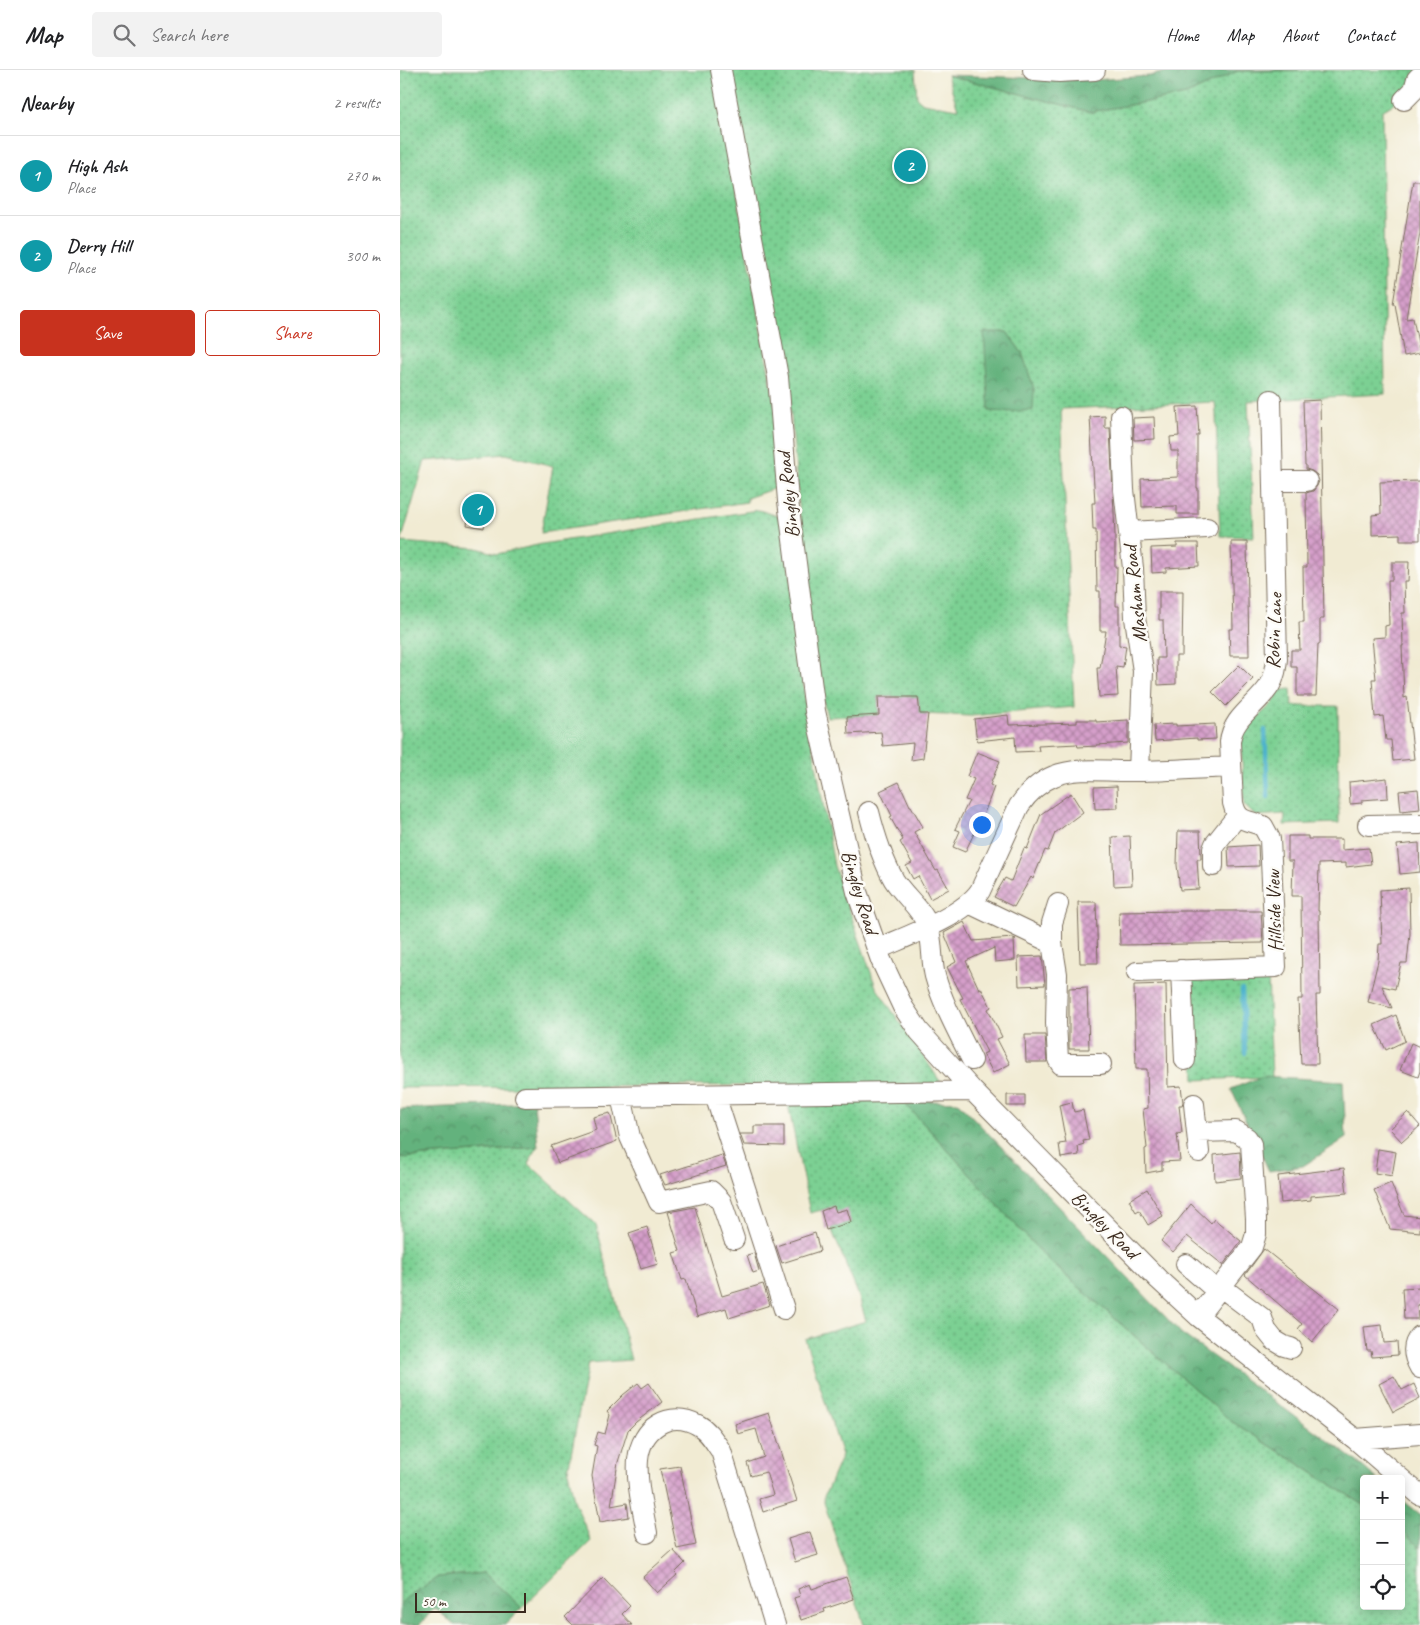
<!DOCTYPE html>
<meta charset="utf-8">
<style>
body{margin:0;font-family:Caveat,sans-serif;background:#f2f2f2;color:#202124}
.controls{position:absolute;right:15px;bottom:15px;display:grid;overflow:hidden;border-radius:5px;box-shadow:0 2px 12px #0003}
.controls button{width:45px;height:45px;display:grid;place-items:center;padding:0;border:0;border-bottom:1px solid #e0e0e0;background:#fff;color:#202124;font:25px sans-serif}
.scale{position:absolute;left:15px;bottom:12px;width:111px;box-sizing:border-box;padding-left:5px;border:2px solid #3b2a1e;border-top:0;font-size:14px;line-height:18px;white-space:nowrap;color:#3b2a1e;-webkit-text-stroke:4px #fdfcf7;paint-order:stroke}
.you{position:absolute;left:581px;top:754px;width:18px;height:18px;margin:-12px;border:4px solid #fff;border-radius:50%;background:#1a73e8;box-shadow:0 0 0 8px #1a73e833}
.badge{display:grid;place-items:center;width:32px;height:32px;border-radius:50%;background:#c8321e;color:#fff;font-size:16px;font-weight:700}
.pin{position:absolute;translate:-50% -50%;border:2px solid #fff;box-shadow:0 1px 5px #0006}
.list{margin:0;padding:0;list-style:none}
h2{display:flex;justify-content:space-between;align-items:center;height:65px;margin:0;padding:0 20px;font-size:21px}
h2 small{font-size:16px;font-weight:400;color:#757577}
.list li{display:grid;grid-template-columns:32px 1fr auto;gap:15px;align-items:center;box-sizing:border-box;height:80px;padding:0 20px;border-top:1px solid #e0e0e0}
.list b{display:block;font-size:19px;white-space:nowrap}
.list p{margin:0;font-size:16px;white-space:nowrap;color:#757577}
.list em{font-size:16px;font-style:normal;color:#757577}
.actions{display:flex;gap:10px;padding:15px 20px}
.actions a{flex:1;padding:11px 0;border:1px solid #c8321e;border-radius:5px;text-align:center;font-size:18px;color:#c8321e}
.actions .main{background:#c8321e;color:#fff}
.icon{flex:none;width:28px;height:28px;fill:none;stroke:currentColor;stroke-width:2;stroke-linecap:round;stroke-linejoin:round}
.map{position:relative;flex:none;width:1020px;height:1555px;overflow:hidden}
header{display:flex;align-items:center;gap:30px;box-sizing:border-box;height:70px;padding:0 25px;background:#fff;border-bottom:1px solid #e0e0e0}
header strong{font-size:24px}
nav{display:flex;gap:28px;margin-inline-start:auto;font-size:18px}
.search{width:350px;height:45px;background:#f2f2f2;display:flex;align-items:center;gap:12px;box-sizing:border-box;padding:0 18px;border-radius:5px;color:#757577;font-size:19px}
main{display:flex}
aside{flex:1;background:#fff}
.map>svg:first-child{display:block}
</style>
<header>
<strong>Map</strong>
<div class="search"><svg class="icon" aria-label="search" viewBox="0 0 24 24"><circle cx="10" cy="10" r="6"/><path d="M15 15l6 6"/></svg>Search here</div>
<nav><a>Home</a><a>Map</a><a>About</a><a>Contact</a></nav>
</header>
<main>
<aside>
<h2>Nearby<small>2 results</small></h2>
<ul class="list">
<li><span class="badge" style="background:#0f9aa8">1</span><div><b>High Ash</b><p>Place</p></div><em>270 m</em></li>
<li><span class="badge" style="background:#0f9aa8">2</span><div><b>Derry Hill</b><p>Place</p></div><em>300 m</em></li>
</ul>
<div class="actions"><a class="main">Save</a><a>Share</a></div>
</aside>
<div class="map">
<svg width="1020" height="1555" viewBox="0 0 1020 1555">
<defs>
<pattern id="grass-dots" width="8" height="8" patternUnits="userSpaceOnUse" patternTransform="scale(1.25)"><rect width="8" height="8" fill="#7bd093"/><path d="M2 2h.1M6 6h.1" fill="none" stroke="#66a977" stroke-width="1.8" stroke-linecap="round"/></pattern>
<pattern id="forest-crowns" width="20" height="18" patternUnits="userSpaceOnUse" patternTransform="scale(1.25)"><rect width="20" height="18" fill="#64b27d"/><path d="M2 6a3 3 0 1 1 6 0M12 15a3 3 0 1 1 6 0" fill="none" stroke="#549166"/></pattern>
<pattern id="building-cross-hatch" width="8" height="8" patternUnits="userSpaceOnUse" patternTransform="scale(1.25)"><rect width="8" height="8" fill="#d59fca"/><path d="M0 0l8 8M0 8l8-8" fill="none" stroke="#ae82a3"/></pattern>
</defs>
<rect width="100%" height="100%" fill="#fdfcf7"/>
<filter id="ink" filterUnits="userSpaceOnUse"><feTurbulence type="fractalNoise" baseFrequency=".02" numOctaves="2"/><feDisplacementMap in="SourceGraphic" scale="10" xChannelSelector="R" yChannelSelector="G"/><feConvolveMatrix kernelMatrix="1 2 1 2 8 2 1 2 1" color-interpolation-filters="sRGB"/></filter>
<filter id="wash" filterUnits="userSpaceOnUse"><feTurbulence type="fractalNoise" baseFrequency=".0096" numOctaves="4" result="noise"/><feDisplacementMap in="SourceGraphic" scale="20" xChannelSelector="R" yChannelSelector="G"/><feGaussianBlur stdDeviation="1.12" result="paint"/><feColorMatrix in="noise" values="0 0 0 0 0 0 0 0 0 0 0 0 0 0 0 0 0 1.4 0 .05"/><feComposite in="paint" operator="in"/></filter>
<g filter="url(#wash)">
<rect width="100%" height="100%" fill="#f1ebd3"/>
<path fill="url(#grass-dots)" stroke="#5b7d58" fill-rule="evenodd" d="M0,0H315L376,341L384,415L347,428V432L141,463L153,396L106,384L25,391L1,472L77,478L97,484L142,474L351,441L359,440L384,448L406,637L434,796L476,917L542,1014L0,1018Z
M331,0H515L517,28L523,33L558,39L547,5L690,42L786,25L838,1L1020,0L995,33L982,41L985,324L848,331L854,467L820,466L816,344L815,332L661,339L674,637L571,646L520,644L518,627H478L479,645L427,647L412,581L391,345ZM607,262L622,283L634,319L584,263Z
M891,619L892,636H938L939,753L884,755L885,744L855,746L844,735L841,669L846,658L873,633L880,620Z
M868,905L872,1007L795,1010L791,908Z
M387,1029L502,1030L646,1188L831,1351L964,1435V1536H1001V1459L1020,1478V1555H464L423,1429L442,1385L405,1269L466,1251L458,1224L431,1158L440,1155L434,1137L410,1143Z
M138,1077L128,1093L196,1155L231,1290L188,1293L168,1401L174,1430L191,1471L122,1538L84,1503L38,1507L6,1528L0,1534V1088Z"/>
<path fill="url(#forest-crowns)" stroke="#506e4e" d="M772,0H899L838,1L786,25L690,42L547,5L694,10L750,6Z
M584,262H607L622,283L634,319L633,340L606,342L589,341Z
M863,1006L943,1011L946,1068L903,1096L869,1101L831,1019Z
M502,1030L558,1032L782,1264L955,1390L977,1409H964V1435L831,1351L646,1188Z
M134,1033L138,1077L0,1088V1039Z
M1001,1429L1020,1444V1478L1001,1459Z
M84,1503L122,1538L105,1555H54L35,1538L19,1555H0V1534L6,1528L38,1507Z"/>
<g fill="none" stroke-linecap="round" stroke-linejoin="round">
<path stroke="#4db2cc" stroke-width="4.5" d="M865,660L868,727
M842,920L845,983"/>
</g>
<g id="blocks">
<path fill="url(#building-cross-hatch)" d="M1013,111H1020V163L1006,249L1013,248L1020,283L1004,286L995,234H993Z
M920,330L924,549H920V574H918L916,626H897V597H891V580H900L899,552H904L903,497H907L906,423L913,421L917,416L919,411L917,405L912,401L906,399V395H905L903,331Z
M797,336L799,365H797V418H798V444H777V436L742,437L741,409L778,407V381H771L770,367L779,366L777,337Z
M705,346V358H710L715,465V497H717L716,536H719V575L726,576L723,597L716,596L718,626L699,627L697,598H700L706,561H700V521H697L696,460H693L692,433H695L690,347Z
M754,347L755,369L734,370L733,348Z
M1020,411V470H1000V464L972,465V445L981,444L980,412Z
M71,429L87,432L84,458L67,455Z
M831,472H847L849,586H830L829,559H833Z
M777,473H798L799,496L766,498V502L752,503L751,478L777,477Z
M992,492H1009L1008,511H1004L1005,543H1002L1003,576H1002L1004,628L1007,627L1014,689L993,691L991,670H986L983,646L975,647L972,609H976L972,568L985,567V556L989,555L988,510H992Z
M759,521H783L782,586H776V614L758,615L757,588H764L763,550H759Z
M839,595L853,609L826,636L812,622Z
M478,627H518L520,644H528L523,688L511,690L513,673L483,676L481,662L448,664L447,647L479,645Z
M608,645L609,655L677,653V650H696V652L728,650V673L697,675V676L678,677L677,674L638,676L639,681L616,682L615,667L577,671L574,649Z
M776,654V656L815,654L816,669L797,670V668L755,671L754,655Z
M577,682L600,691L590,715L594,717L585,741L565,782L553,777L560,761L555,759L569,731L565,730L574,709L567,706Z
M987,708L988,728L962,730V733L950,734L949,712Z
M499,712L510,736H511L523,757L514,762L536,801L538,800L549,819L530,829L518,806L513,809L506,796L512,793L500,772L503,770L490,747L492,746L480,721Z
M717,716L718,738L695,739L694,717Z
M1018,719L1020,739L1001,741L999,721Z
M671,723L683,742L655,763L648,781L645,780L633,809L631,807L614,837L594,827L605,808L611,811L624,778L627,779L641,744Z
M778,761H800L801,789H797L799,819L780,820L777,795Z
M730,766L732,815L714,816L712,767Z
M888,766H908V769H942V780L969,778L971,794L946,797V793L919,794L918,841H919L920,925H916L918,994H901L898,929H902L901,826H892L893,791H888Z
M1019,773L1020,802L1000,804L997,775Z
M858,775L859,796L829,797L828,777Z
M1009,818L1010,864L1007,893H1001L995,919L982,916L992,938L968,932L978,891L979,874H982L980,820Z
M678,832H696L698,893H680Z
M785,841H861L863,873L720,875L719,842Z
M564,852L573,871L613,868L616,869L614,870L615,890L595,892L594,878L566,891L579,919L581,918L591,937L588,939L602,967L597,969L610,994L593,1003L583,984L587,982L560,929L563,928L547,897L556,892L544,863Z
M642,886L645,915L619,916L618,887Z
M766,914L768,1017L781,1016L783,1032L782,1035H779L782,1063L777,1064L780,1091L762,1092V1100L746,1103L745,1079L747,1078L743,1039L748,1038L747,999H736L734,915Z
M687,917L689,979H669V918Z
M996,945L1005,971L986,980L974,955Z
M625,965H645L647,992H626Z
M1011,973L1020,977V1001L1018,1007L1000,1000Z
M607,1025H625V1036H607Z
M672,1032L674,1042L683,1040L689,1070L683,1071L684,1074L678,1076L679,1085L661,1088L659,1074L666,1073L659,1035Z
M1008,1042L1020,1056L1002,1072L990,1059Z
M210,1043L217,1071L158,1093L151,1076L196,1060L193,1047Z
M354,1056H384V1076L344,1075L340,1064H354Z
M978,1079L996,1082L992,1106L975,1103Z
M840,1082L841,1108L815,1111L814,1085Z
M322,1085L326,1096L265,1115L260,1105Z
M944,1098L947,1123L911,1126V1130L881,1133L878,1106Z
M991,1113L1004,1145L1020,1147V1162L990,1159L974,1120Z
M747,1119L763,1146L748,1155L739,1140L736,1142L729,1130Z
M791,1134L811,1153L814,1149L841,1171L823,1195L787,1166L773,1182L761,1171Z
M434,1136L436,1142L447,1139L451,1152L426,1160L421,1141Z
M295,1137L322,1226L363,1214L370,1235L329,1248L326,1238L297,1247L286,1209L282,1210L273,1183L280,1181L268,1142Z
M247,1157L258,1194L241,1199L229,1163Z
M415,1163L420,1181L382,1193L376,1176Z
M864,1179L939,1239L912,1272L898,1259L902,1254L845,1205Z
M354,1183L359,1201L353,1203L347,1185Z
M1020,1217V1234L1017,1235L1018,1249H1004L1002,1218Z
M982,1255L984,1273L997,1272L998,1285L972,1287L971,1281H967L964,1257Z
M994,1306L1002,1320L1014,1314L1020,1328L993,1342L979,1314Z
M238,1313L242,1318L249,1313L262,1332L236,1352L228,1360L218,1392L211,1436L227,1433L229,1447L200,1452L192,1406L197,1376L194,1375L198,1362L205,1364L210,1345L207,1341L223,1325Z
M369,1343L397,1431L363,1442L359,1429L373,1425L366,1402L351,1406L347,1393L364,1387L356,1359L338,1364L335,1354Z
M280,1396L296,1475L277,1479L260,1399Z
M410,1462L418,1485L395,1492L388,1469Z
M273,1480L285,1493L275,1503L277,1505L257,1523L243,1507Z
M446,1507L454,1529L424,1539L425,1542L401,1550L394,1528L400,1526L398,1519L410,1514L412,1519Z
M203,1508L230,1536L222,1544L232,1555H173L165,1547Z"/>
</g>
</g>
<g filter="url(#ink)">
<use href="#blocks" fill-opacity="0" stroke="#7b6e5d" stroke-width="1"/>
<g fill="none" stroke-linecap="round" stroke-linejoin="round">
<defs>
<path id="minor" d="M321,0L378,307L388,431L415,641L457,822L481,890L503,937L519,961L573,1021L759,1210L798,1246L955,1369L1020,1425
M633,0L659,2L695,0
M1004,30L1014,20L1017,9L1020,6
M721,346L724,420L733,498L735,548L743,601L739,701
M873,411H907
M729,462L807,458
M469,742C475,766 482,789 494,810C504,826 522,839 528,856C533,872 531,890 535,906C543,935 559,963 572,990
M968,755L1020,754
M813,796V779L815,774L838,745
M569,833L652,873
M658,834L652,853V873L657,904L656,953L658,989L661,994H701
M478,879C507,866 562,847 580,821L619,736C628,723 639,712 654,706C677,696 713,702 738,701C769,701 800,698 831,697
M781,900L785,990
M737,902L876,897L870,769L863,756C848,749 838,754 833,733L830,672C832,647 858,635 870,615C875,607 876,598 877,589L871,330
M315,1025L384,1239
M221,1026L230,1067L259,1132L311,1121L321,1131L334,1169
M125,1027L573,1021
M794,1034L799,1082
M797,1062L836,1061L847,1068L851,1074L856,1149V1164L852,1177L798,1246
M786,1194L817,1221
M821,1217L862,1248L866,1260L874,1270L884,1276L891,1278
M1020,1266C1011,1276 1013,1286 1020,1298
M955,1369L1020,1364
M247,1463C243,1440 236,1412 238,1390C241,1358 269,1339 298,1355C309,1361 314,1371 321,1381L375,1555"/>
</defs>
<use href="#minor" stroke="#7b6e5d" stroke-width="22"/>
<use href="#minor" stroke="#fff" stroke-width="20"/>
</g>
</g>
<g text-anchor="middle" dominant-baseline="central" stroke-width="5" stroke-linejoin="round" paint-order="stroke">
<g font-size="20" fill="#3b2a1e" stroke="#fdfcf7">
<text transform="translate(388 425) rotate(-96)">Bingley Road</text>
<text transform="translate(735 524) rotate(-96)">Masham Road</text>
<text transform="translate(874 561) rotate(-88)">Robin Lane</text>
<text transform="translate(460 822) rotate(73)">Bingley Road</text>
<text transform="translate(874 841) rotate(-92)">Hillside View</text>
<text transform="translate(705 1155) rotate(45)">Bingley Road</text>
</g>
</g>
</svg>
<div class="controls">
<button>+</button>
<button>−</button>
<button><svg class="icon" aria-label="locate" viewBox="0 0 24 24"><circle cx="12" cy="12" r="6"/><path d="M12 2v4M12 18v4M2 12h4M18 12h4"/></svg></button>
</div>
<div class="scale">50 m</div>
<div class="you"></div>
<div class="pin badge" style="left:78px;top:440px;background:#0f9aa8">1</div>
<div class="pin badge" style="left:510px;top:96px;background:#0f9aa8">2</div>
</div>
</main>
